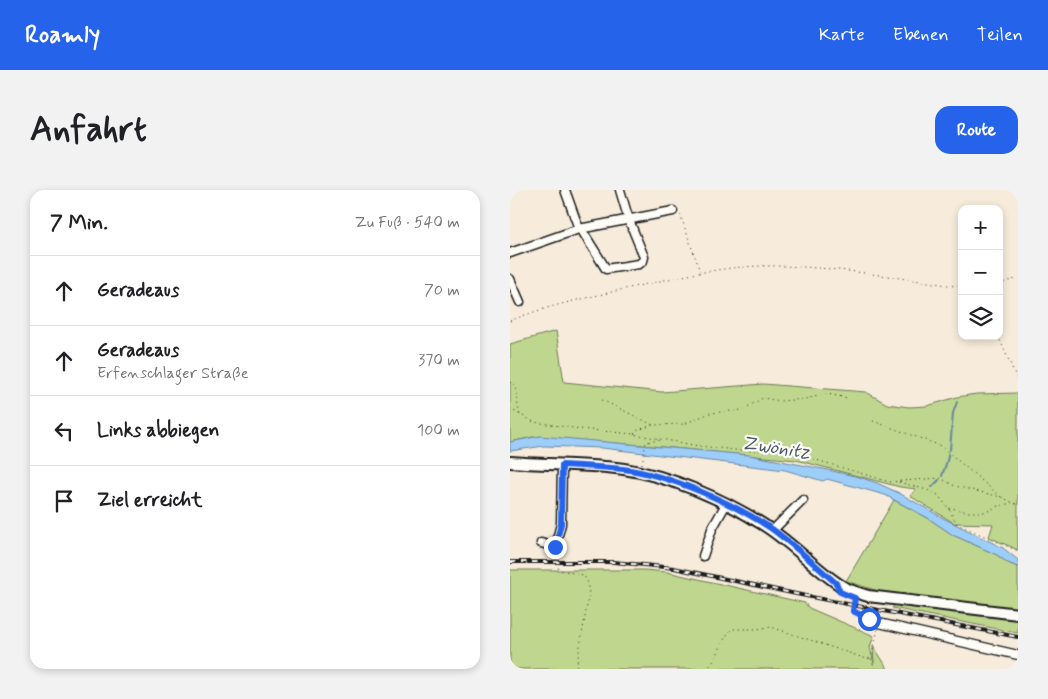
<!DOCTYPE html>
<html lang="de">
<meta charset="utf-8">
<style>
body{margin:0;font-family:Mynerve,sans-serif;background:#f2f2f2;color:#202124}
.controls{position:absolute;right:15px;top:15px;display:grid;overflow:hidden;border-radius:10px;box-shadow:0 2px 8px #0003}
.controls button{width:45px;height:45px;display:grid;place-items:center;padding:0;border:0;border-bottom:1px solid #e0e0e0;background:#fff;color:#202124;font:25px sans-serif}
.stop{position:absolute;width:15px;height:15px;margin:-11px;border:4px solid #2563eb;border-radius:50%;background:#fff}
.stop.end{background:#2563eb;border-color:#fff;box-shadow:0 1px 5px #0008}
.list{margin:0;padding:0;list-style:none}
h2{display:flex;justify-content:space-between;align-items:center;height:65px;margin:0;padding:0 20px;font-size:21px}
h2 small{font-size:16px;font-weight:400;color:#757577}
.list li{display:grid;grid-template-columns:32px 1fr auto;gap:15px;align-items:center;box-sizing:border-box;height:70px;padding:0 20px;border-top:1px solid #e0e0e0}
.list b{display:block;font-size:19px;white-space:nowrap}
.list p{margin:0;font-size:16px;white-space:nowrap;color:#757577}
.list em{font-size:16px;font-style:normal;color:#757577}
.icon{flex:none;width:28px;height:28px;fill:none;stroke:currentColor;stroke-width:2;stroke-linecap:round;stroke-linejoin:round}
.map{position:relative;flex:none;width:508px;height:479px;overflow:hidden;border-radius:15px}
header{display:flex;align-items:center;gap:30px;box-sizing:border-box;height:70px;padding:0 25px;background:#2563eb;color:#fff}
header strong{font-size:24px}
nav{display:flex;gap:28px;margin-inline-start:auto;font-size:18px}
.intro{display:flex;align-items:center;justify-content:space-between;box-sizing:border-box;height:120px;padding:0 30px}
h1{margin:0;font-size:35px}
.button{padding:12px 22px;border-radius:15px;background:#2563eb;color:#fff;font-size:18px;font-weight:700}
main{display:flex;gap:30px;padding:0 30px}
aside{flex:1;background:#fff;border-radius:15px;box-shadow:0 2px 8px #0003}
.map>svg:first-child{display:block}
</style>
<header>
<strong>Roamly</strong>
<nav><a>Karte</a><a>Ebenen</a><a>Teilen</a></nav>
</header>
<div class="intro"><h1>Anfahrt</h1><a class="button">Route</a></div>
<main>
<aside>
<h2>7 Min.<small>Zu Fuß · 540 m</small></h2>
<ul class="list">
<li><svg class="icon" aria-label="ahead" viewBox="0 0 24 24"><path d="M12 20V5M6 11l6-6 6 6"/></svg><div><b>Geradeaus</b></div><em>70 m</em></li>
<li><svg class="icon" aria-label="ahead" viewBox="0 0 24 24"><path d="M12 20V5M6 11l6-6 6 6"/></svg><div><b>Geradeaus</b><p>Erfenschlager Straße</p></div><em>370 m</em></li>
<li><svg class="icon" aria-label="left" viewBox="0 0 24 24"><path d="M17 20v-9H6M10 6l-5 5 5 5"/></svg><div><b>Links abbiegen</b></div><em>100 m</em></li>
<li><svg class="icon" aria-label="arrive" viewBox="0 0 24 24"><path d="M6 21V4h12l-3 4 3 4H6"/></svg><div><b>Ziel erreicht</b></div></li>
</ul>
</aside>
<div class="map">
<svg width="508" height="479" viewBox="0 0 508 479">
<rect width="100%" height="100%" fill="#f7ecdb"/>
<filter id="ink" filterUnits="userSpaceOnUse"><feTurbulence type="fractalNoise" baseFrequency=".02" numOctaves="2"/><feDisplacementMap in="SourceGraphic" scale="10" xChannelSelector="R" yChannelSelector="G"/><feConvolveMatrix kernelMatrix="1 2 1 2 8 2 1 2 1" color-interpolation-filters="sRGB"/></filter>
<g filter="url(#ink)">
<path fill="#bed68d" stroke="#6d7954" d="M46,141L54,192L152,202L253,194L356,202L377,214L399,217L417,216L447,207L466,204L508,203V360L479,347L483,334L444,333L400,306L406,299L390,297L286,270L132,255L23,247L0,252V154Z
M384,310L418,328L443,345L487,365L498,373L508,377V443L382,418L386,413L384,406L336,391Z
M0,380H134L157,382L295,413L299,418L364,446L360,457L364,473L363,455L378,479H0Z"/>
<path fill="#9dcefa" stroke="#6987a1" d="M30,246L239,265L313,279L349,287L367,293L389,303L433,328L493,358L508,370V377L498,373L487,365L443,345L418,328L375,305L317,289L313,291L275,280L92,258L34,256L0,261V252Z"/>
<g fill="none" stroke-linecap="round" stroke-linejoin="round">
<path stroke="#6987a1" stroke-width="2" d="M440,260L443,223L447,212
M432,286C434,278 438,272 438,264
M422,297L429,290"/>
<defs>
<path id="minor" d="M55,0L69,39
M71,39L96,79L129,74L133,71L134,67L119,30L110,0
M0,63L69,39L163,21
M0,89L10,112
M263,340L293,310
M31,353L45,357L51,334L52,275
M193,366L202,339L216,314
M359,429L369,433L508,465"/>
<path id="major" d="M0,272C38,275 77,274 114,279C159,286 211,308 249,332C278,349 300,374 327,393C336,400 348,403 358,406L508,424"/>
</defs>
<use href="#minor" stroke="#1c1c1c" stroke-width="11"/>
<use href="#major" stroke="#1c1c1c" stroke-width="14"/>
<path stroke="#1c1c1c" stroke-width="1" stroke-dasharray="1 4" stroke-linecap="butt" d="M170,24L190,81
M489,94L508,88
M0,131C35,116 73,109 110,100C156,90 203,77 252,76C319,75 386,88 452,97
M488,146L508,191
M0,192L6,196L8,217L10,225
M92,210L143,235
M0,219L24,232L70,239L123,244L189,256L235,261L257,260L276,261L380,292L430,288L445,296L491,307L508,315
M363,231L431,256L491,307
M124,244L128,240L143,235L174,234L200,223L232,220L253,208L271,211L295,209L317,204L338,208
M132,274L136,252L152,250
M389,292L417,300L428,305L439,319L447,334L508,361
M439,319L442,318L458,322H476L488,316L502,313
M45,363L49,380L73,385L77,390L79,404L66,479
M344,410L343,421L354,427
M196,479C209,470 210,450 222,439H247L261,437L357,469L361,468
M365,479L361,468L368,439"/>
<use href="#minor" stroke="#fdfcf7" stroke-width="8"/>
<use href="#major" stroke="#fdfcf7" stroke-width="10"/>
<defs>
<path id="rail" d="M0,372H104L164,378L291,405L508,447"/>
</defs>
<use href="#rail" stroke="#1c1c1c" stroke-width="4"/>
<use href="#rail" stroke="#fdfcf7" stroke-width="2" stroke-dasharray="5.5" stroke-linecap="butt"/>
</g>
</g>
<g fill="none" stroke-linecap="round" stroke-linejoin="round" filter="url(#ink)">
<path stroke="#2563eb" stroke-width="6" d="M45,357L51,334L52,275C73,276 93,277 113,279C160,285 223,313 262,339C284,355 305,375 326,393L330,402L345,408L343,421L359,429"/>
</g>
<g text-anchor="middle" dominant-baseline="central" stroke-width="4.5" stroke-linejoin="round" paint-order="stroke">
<g font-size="20" font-style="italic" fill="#495a6a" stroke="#fdfcf7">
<text transform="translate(266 258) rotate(8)">Zwönitz</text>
</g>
</g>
</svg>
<div class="controls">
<button>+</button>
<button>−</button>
<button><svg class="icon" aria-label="layers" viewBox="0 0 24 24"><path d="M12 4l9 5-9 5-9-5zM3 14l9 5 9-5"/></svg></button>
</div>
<div class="stop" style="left:359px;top:429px"></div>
<div class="stop end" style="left:45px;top:357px"></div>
</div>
</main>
